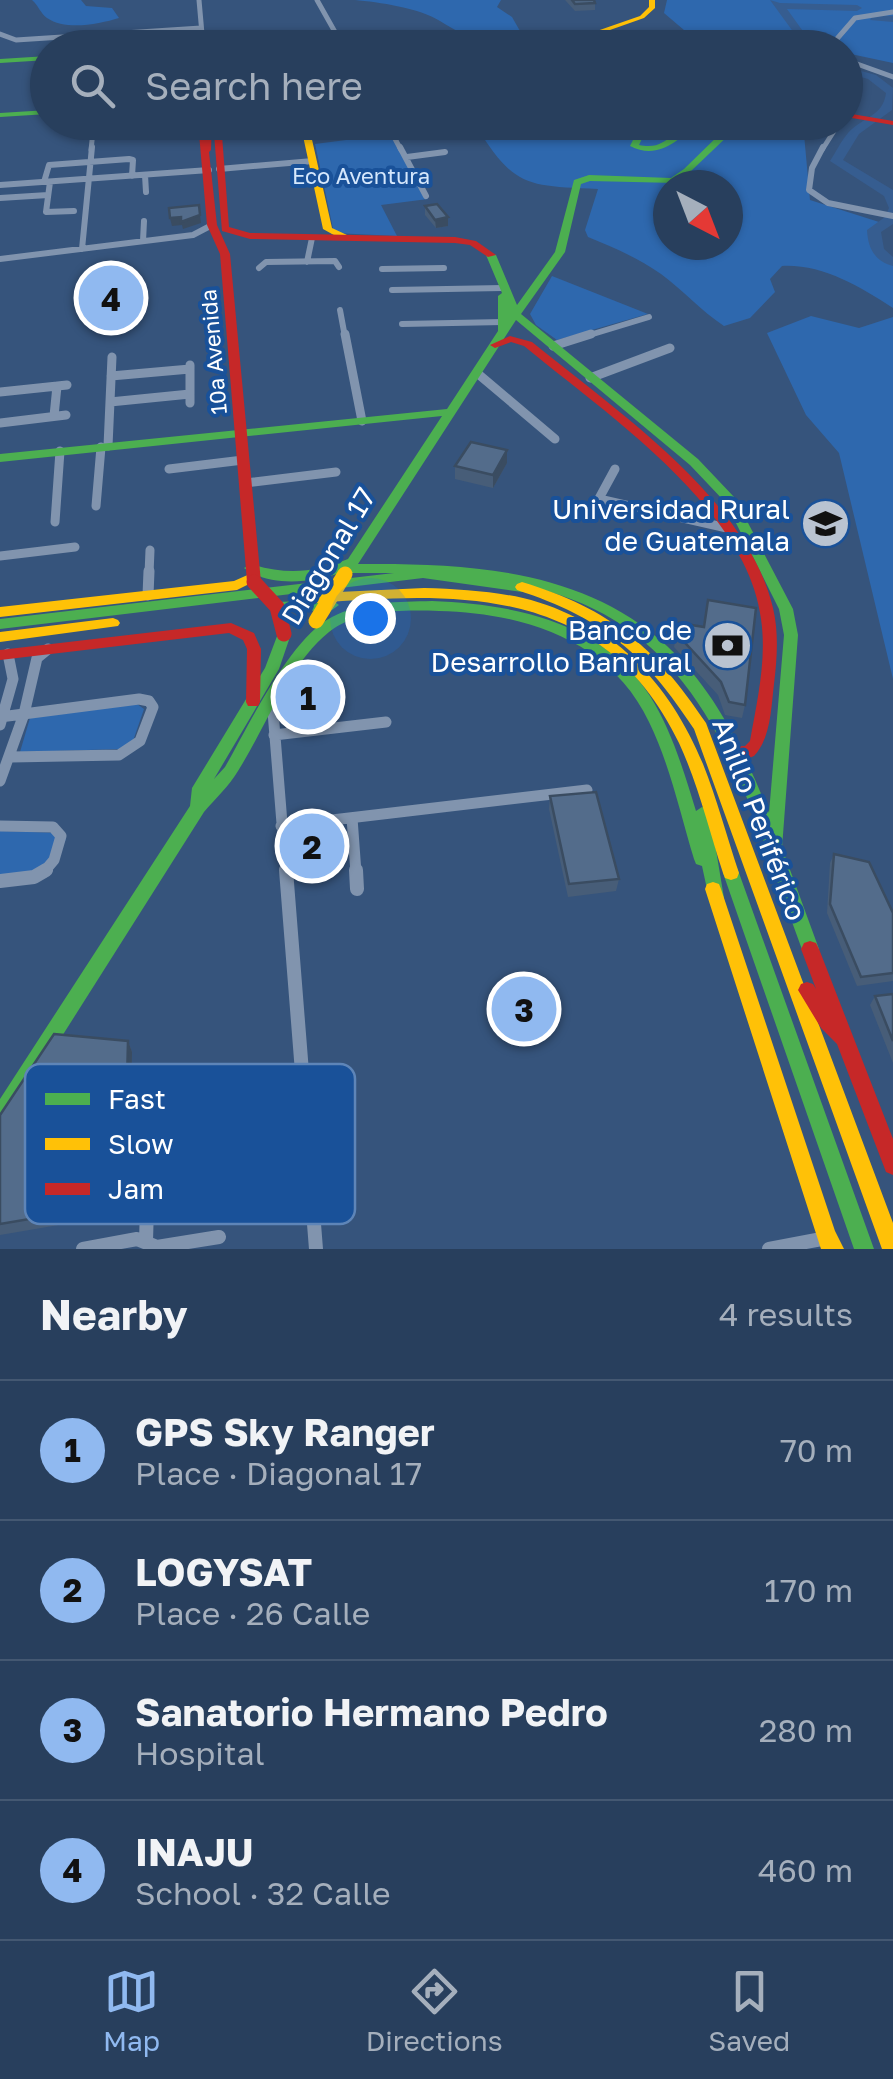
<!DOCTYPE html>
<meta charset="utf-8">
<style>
body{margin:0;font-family:"Golos Text",sans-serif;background:#304663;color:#f1f3f6}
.compass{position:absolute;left:653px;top:170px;width:90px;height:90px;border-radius:50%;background:#283f5d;box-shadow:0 2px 8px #0004;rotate:138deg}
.you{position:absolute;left:370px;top:618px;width:35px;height:35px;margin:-25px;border:8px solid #fff;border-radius:50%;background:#1a73e8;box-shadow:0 0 0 15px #1a73e833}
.badge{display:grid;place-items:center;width:65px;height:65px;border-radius:50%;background:#90b9f0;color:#111;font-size:32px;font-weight:700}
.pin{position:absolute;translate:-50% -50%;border:5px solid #fff;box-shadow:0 2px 10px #0006}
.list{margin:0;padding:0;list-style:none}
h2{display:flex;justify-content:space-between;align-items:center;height:130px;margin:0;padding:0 40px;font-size:42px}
h2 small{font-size:32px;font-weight:400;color:#a5afbc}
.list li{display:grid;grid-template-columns:65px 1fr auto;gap:30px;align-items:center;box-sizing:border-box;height:140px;padding:0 40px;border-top:2px solid #445872}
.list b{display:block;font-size:38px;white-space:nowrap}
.list p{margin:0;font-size:32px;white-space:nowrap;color:#a5afbc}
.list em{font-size:32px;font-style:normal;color:#a5afbc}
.icon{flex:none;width:55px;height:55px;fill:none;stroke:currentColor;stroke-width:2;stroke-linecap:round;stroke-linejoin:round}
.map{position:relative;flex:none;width:893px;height:1249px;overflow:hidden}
.search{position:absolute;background:#283f5d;box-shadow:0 2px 8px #0004;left:30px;right:30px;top:30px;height:110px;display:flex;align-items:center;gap:25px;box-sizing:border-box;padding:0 35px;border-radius:55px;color:#a5afbc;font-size:38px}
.sheet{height:690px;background:#283f5d}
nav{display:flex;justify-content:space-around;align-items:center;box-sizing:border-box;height:140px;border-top:2px solid #445872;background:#283f5d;font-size:28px;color:#a5afbc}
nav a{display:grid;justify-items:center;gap:5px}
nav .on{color:#90b9f0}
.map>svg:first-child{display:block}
</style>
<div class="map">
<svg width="893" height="1249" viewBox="0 0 893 1249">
<rect width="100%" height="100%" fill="#36547c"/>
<path fill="#2e68ae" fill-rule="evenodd" d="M32,0H81L86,6L112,8L119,18C99,24 66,31 47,18C41,14 38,5 32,0Z
M355,0H501L497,7L512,17L520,31C485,49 468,38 440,21C420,8 378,2 355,0Z
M667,0H893V63L846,53V48H771L767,44L768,47H673L691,36L664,13Z
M474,123H803L810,200L879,222L883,258L893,264V308C859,286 822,264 782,266L770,279L775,292L750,318L724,326C700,310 683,290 661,274C638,258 613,247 588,237L585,230L598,189C524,186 514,187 474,123ZM668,185H728V245H668Z
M393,134L428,199L381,205L397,236L334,233L315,144Z
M552,276L648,314L557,340L536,325L530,314Z
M811,316L859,328L893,317V679L839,453L806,415L767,333Z
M137,704L144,709L133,741L120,749L20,752L30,718Z
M0,831L61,833L66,839L51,872L0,875Z"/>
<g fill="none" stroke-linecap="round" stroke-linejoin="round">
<path fill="#365d90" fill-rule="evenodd" d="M770,0L780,3L857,5L862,8L857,11L787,9L815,48H805Z
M873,15L893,16V22L870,20Z
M846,67L876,75L893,88L892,110L859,134L843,160L893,190V224L881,232L884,249L893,257V266C875,261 868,249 867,230L885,217L889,208L884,196L830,161C836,152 841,141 848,133C862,117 883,117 886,93L868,79L846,73Z"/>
<path stroke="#8194ae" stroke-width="5" d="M199,0L203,45
M317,0L344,48
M0,34L16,40L201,28
M612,48L678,39
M829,48L855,18L893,12
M846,60L893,77
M386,122L401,150
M91,150L94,122
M822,150L834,131L825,122"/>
<path stroke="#8194ae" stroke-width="6" d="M400,147L426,196
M823,147L812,168L809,190L828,203L893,216
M407,157L445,152
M219,169L313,161
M145,175L146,192
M44,182L49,165L129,159L133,160L132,176
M50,182L46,212L74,211
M0,185L209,170
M0,198L48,195
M143,241L144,221
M82,249L92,147
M0,259L193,235L212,225
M307,262L312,238
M259,268L266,262L335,261L339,267
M382,269L444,268
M392,290L502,288
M340,310L345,337
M402,324L503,322
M583,337L649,317"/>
<path stroke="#8194ae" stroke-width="9" d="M345,334L362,421
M553,346L591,334
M190,365V403
M477,373L555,439
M111,376L190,369
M590,378L670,348
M0,392L67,385
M110,402L190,394
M54,416L57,386
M0,423L66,415
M108,446L112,357
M169,469L243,460
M245,483L336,472
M599,499L727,528
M96,506L101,447
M590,515L615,469
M55,522L60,451
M0,556L75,547
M149,574L150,550"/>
<path stroke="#8194ae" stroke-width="11" d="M148,595L149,571
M272,699L286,873
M0,717L139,699L149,701L153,707L140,741L119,755L11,757
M0,725L13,679L8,654
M274,735L386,722
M0,781L24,714L37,658L48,649
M352,818L356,873
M0,826L53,827L61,836L54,860L43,873
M281,826L587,790"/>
<path stroke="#8194ae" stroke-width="14" d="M286,870L316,1249
M356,870L357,889
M0,881L34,877L46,870
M215,1170L214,1093L220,1081L302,1084
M146,1241L150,1105
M83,1249L137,1239L157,1247L219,1237
M769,1249L827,1238"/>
<path fill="#4caf50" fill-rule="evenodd" d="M48,56V60L0,63V59Z
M48,110V114L0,117V113Z
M642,122H650L639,145C670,152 672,124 697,122C678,142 657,160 630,146Z
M725,122H733V131L690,172L676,183L590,181L581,184L565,252L521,314L698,459L735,498L793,609L798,635L782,848L819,949L816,955L810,957L804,955L772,867L767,865L765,860L766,848C735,762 696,670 614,620C587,603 558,594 528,585L527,590L522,592L423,578L0,629V619L394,573H352L346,577L340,573C310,583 270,587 244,568L251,564C286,575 314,573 348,559L442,416L0,462V454L447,409L498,331V296L502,293L486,255L488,253L496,255L517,305L555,252L574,180L589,175L671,178L684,169L726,128ZM516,320L690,465L726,503L779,609L784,635L769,813C745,753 715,690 667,646C583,568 465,563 358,564Z
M332,600L339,605L332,610L277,612L270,607L277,602Z
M432,601C514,604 603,622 650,696C672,731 684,772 696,811L702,807L708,809L710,814L724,898L722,903L716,905L710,903L702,866L696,864L694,859C680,813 670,765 649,722C610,640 524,613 439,611C405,610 358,609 329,632C290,663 265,728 238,771C229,786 215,799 204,812L7,1123L0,1126V1099L190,806L192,788L265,668L279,631H289L291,634L279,669L214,779L225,767C249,725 290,638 332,617C362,601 399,602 432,601Z
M731,866L737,868L739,873L874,1249H854L723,873L725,868Z"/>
<path fill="#ffc107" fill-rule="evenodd" d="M649,0H655V8L644,18L559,48H548L640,16L649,7Z
M300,122H308L332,228L347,235V239H341L323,229Z
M252,573L257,574L259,577L257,580L237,590L0,617V607L234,581Z
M522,582C611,609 655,647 706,723L893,1223V1249H882L694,729C645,654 603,618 517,590L515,587L517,584Z
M424,588C458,589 491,591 523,598C610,619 670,683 703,764C717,799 727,837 739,873L737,878L731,880L725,878L723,873C709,830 698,784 679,743C604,588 466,591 317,603L310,598L317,593Z
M113,618L118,620L120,623L118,626L0,642V632Z
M713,882L719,884L721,889L835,1231L844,1249H821L705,889L707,884Z"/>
<path fill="#c62828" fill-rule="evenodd" d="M341,39L412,48C388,48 365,44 341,43C304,42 267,48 230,48Z
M846,113L893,121V125L846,117Z
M198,122H212L211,150L209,152L217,225L230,254L261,582L254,587L247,582L220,254L207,225Z
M213,122H221L229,227L250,233L455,237L476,241L496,255L488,257L470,245L455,243L250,239L222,231Z
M510,336L532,342C615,410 747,498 773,608C779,633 777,659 774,684C771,708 771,738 754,756L749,758L729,755L726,751L729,747L745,746L750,741C757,701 767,660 761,619C747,508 605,413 524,346L511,342L495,348L490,345Z
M231,623L254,633L261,649L260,702L258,706H248L246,702L247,649L243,640L229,633L0,660V650Z
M810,941L816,943L819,949L893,1139V1175L886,1172L837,1044L821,1028L798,990L801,984L807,982L813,984L816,989L801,949L804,943Z"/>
<path stroke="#ffc107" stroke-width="15" d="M316,621L345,574"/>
<path stroke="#c62828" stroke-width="15" d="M254,582L277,607L284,634"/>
</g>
<path fill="#475d78" d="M565,0H594L595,3V10L575,11Z
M425,206L448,226L436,228L425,215Z
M507,463L493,488L455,479V466Z
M708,600L745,705L742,718L725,715L718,695L674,647L679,623L703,627Z
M331,676L334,706L282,713L281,695Z
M550,796L619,879L616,891L568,897L549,809Z
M337,820L342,851L294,858L293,848Z
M834,854L893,913V981L857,986L827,913L830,863Z
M893,994V1063L870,1005L875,996Z
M128,1041L132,1052L129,1213L0,1235V1115Z"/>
<path fill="#3a4c61" d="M200,215L201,223L183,229L182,225L172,226L170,218Z
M448,217V226L436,228L435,220Z
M507,450V463L493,488V475Z
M128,1041L132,1052L129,1213L124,1203Z"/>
<path fill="#536c8b" stroke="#3a4c61" stroke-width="2.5" d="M572,0H594L595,3L575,4Z
M437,204L448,217L435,220L425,206Z
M199,205L200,215L181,222V217L170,218L169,208Z
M471,442L507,450L493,475L455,466Z
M708,600L756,608L745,705L729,702L721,682L677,634L679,623L704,627Z
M331,676L333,699L282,706L281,695L288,682Z
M596,792L619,879L569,884L550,796Z
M337,820L341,841L293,848L291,825Z
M834,854L869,862L893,913V973L861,977L830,904Z
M893,994V1041L875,996Z
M54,1034L128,1041L124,1203L0,1224V1115Z"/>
<defs>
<symbol id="university-disc" viewBox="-11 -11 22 22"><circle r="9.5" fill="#b9c3d1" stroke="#195199"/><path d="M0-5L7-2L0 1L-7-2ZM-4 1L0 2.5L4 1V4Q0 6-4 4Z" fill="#111"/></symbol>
<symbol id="bank-disc" viewBox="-11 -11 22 22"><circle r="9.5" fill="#b9c3d1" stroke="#195199"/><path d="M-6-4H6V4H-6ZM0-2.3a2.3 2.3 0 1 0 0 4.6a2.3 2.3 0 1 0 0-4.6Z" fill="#111"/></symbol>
</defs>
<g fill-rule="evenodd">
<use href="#university-disc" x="798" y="496" width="55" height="55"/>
<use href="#bank-disc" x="700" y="618" width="55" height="55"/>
</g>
<g text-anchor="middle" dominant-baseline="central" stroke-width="8" stroke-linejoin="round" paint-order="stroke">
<g font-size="22" fill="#d5e7fc" stroke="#195199">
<text x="361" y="175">Eco Aventura</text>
</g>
<g font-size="22" fill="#fff" stroke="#195199">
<text transform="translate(213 352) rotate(-95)">10a Avenida</text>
</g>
<g font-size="28" fill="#fff" stroke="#195199" text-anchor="end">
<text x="790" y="508">Universidad Rural<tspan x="790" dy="32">de Guatemala</tspan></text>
<text x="692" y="629">Banco de<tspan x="692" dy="32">Desarrollo Banrural</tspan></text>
</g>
<g font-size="28" fill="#fff" stroke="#195199">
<text transform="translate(328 556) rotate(-59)">Diagonal 17</text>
<text transform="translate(760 819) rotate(69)">Anillo Periférico</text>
</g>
</g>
<rect x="25" y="1064" width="330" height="160" rx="15" fill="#195199" stroke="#5e85b8" stroke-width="2.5"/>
<rect x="45" y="1093" width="45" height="12" fill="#4caf50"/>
<rect x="45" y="1138" width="45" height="12" fill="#ffc107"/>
<rect x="45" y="1183" width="45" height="12" fill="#c62828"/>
<g font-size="28" fill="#fff">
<text x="108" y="1109">Fast</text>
<text x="108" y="1154">Slow</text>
<text x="108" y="1199">Jam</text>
</g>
</svg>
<svg class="compass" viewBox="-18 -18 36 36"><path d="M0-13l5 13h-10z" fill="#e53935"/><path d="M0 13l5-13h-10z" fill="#a5afbc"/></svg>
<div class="you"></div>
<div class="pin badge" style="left:308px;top:697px">1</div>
<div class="pin badge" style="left:312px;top:846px">2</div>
<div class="pin badge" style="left:524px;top:1009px">3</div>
<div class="pin badge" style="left:111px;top:298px">4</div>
<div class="search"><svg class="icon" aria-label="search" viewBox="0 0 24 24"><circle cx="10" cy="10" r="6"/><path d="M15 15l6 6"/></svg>Search here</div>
</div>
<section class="sheet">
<h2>Nearby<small>4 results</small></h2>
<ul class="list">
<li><span class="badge">1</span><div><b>GPS Sky Ranger</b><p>Place · Diagonal 17</p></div><em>70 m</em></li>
<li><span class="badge">2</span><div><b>LOGYSAT</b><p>Place · 26 Calle</p></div><em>170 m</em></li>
<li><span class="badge">3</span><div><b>Sanatorio Hermano Pedro</b><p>Hospital</p></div><em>280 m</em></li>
<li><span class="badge">4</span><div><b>INAJU</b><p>School · 32 Calle</p></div><em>460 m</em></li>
</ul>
</section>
<nav>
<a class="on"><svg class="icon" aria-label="map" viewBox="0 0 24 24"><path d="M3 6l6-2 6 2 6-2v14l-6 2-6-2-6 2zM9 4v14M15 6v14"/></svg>Map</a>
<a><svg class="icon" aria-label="directions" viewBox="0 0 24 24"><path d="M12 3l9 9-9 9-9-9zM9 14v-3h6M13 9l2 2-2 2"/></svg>Directions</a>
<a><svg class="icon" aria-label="saved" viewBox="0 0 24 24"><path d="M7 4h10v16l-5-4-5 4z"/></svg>Saved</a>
</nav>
